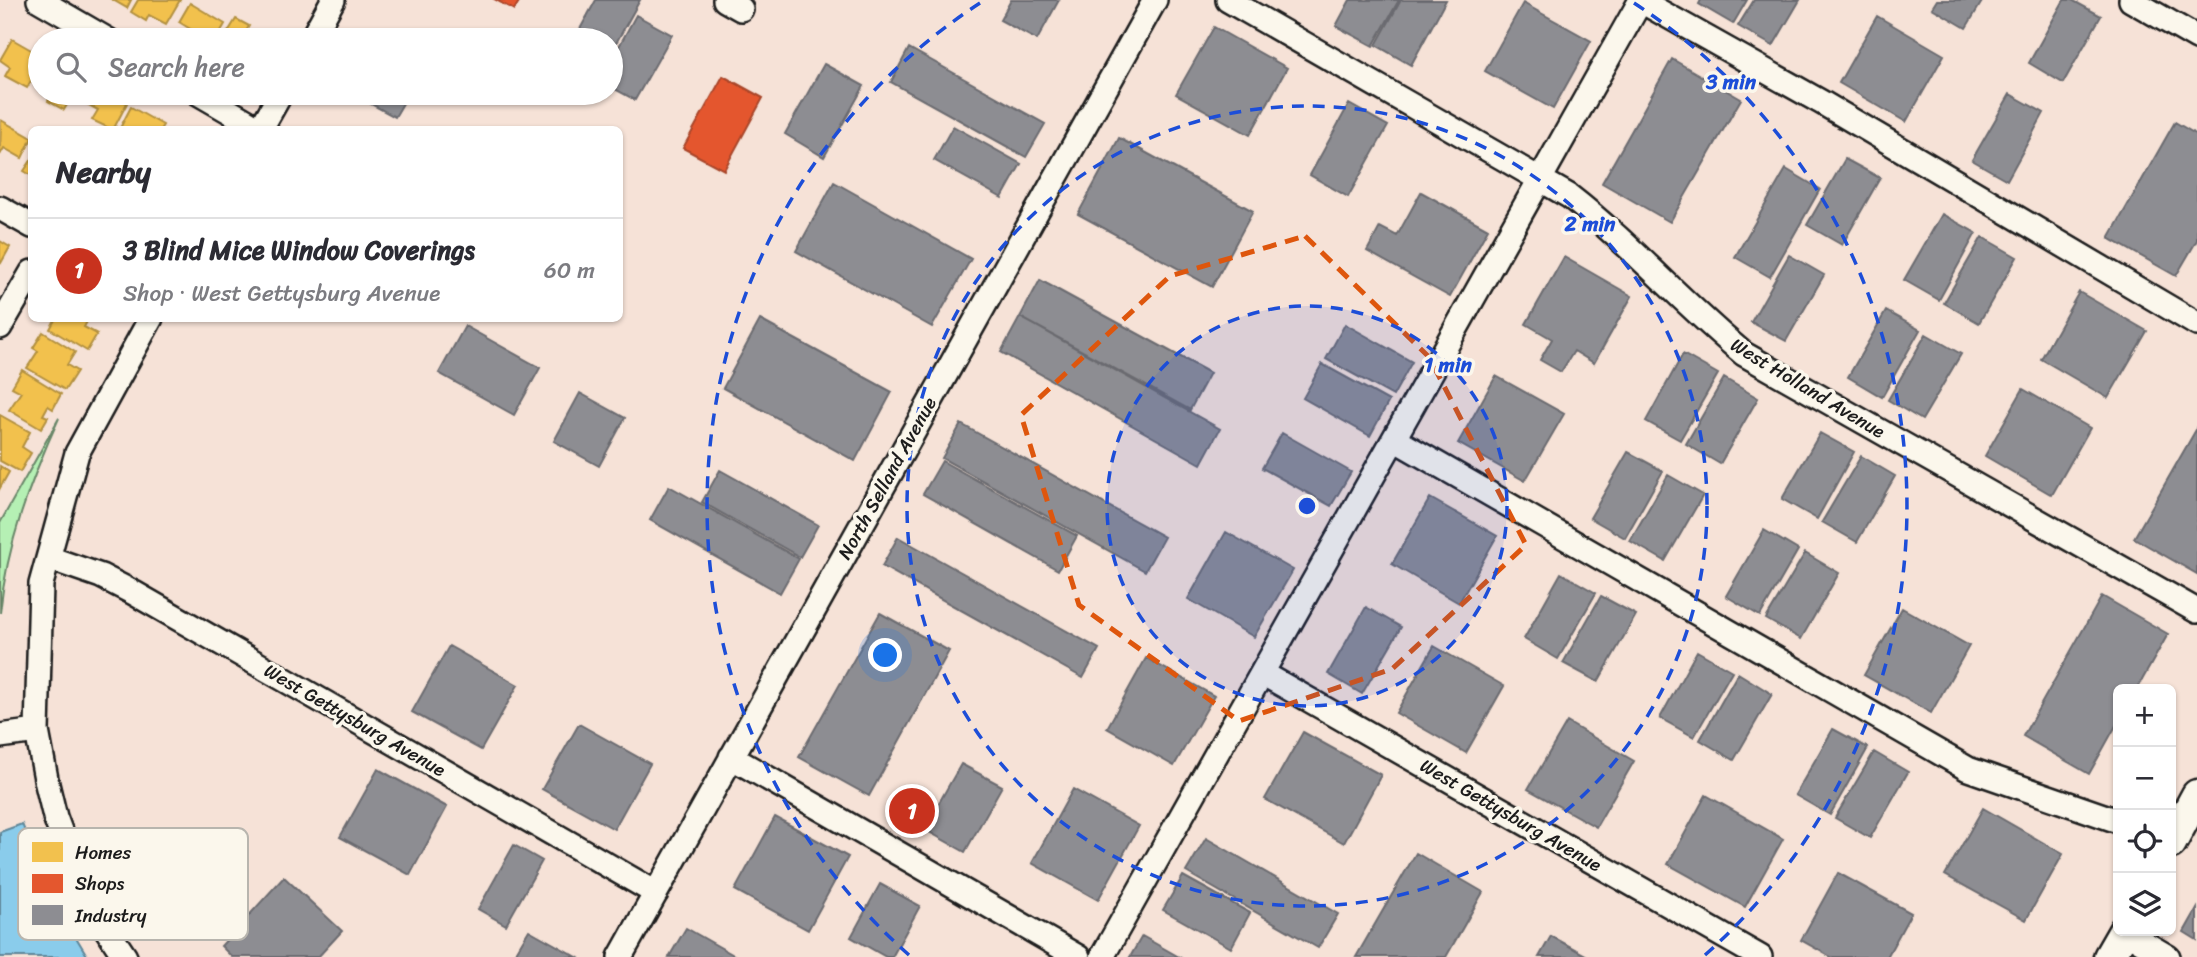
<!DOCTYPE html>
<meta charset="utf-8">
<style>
body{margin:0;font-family:Sriracha,sans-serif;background:#f2f2f3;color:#2b2b33}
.controls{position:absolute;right:21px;bottom:21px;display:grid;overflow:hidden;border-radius:10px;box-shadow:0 2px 5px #0004}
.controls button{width:63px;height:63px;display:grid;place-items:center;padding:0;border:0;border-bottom:2px solid #e1e1e2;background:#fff;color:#2b2b33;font:35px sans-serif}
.you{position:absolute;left:886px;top:656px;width:24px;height:24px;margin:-18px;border:5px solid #fff;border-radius:50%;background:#1a73e8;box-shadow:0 0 0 10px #1a73e833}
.badge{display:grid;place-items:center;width:46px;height:46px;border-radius:50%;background:#c8321e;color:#fff;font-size:23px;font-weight:700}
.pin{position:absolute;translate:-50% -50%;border:4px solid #fff;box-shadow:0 2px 7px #0006}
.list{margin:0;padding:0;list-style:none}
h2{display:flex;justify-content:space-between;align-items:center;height:91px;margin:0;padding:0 28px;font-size:30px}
h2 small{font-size:23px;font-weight:400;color:#7c7c81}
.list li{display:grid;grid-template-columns:46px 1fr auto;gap:21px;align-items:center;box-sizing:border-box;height:105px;padding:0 28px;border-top:2px solid #e1e1e2}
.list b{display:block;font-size:26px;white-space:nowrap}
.list p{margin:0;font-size:23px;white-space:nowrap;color:#7c7c81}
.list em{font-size:23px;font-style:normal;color:#7c7c81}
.icon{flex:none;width:38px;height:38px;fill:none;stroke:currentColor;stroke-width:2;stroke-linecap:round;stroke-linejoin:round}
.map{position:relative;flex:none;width:2197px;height:957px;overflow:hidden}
.search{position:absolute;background:#fff;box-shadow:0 2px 5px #0004;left:28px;top:28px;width:595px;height:77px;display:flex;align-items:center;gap:18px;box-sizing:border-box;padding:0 24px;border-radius:38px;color:#7c7c81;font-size:26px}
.panel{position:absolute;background:#fff;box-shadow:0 2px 5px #0004;left:28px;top:126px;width:595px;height:196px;border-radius:10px}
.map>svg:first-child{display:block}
</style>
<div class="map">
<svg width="2197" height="957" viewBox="0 0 2197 957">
<rect width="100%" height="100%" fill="#f6e2d7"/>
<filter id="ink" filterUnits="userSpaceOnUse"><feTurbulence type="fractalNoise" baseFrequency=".0143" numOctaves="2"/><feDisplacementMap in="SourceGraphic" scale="14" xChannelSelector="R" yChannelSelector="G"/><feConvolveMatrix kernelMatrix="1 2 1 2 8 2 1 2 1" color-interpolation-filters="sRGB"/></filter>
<g filter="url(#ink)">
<path fill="#b5f0b4" stroke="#688668" stroke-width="2" d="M59,418C30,481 7,544 0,613V523Z"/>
<path fill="#8acceb" stroke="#5e8698" stroke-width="2" d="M22,824L51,896L88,957H0V832Z"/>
<path fill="#f2c14e" stroke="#b2903f" stroke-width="2" d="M113,0H131L127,8Z
M138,0H180L166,24L149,15L146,21L131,12Z
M190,3L225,24L216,40H197L200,35L179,22Z
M236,19L249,26L244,35L253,40H223Z
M12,39L40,55V65L27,88L5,76L10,67L0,60Z
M52,93H74L64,110L48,101Z
M93,93H111L127,103L113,130L92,120L98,110L87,104Z
M131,107L163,125L160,130H119Z
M1,120L32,138L22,158L4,148L0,155Z
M32,159V176L24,171Z
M0,241L10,247L1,263L0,262Z
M56,318H89L84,327L97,334L87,351L50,329Z
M43,332L75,352L67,365L77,371L65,390L27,368L38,351L33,348Z
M22,370L61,394L53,409L48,406L43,415L48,417L41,429L9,410L21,392L12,387Z
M0,415L30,432L22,447L31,453L20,472L0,461Z
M0,466L9,472L0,488Z"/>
<path fill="#e4572e" stroke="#a84529" stroke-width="2" d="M496,0H520L514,10Z
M723,76L763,98L724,170L683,148Z"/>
<path fill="#8d8d92" stroke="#6b6b6f" stroke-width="2" d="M596,0H640L611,52V40H574Z
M1011,0H1059L1037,40L1000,20Z
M1350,0H1399L1373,46L1336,26Z
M1401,0H1446L1411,65L1376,45Z
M1701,0H1747L1733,24L1699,4Z
M1754,0H1800L1773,46L1738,26Z
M1937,0H1983L1966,28L1932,8Z
M2064,0H2072L2101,16L2063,83L2029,63Z
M1523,3L1591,41L1553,109L1485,71Z
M636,15L672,35L635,100L611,87V61Z
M1877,16L1944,55L1906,122L1839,83Z
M1214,27L1287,68L1250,135L1176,94Z
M909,48L1045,124L1026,157L891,82Z
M1672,59L1741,99L1670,222L1602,183Z
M824,64L864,86L824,157L785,134Z
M365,93H409L395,117L362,99Z
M2010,94L2044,113L2007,180L1972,160Z
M1349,104L1388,126L1348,197L1310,175Z
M2175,122L2197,135V240L2176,276L2109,238Z
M953,126L1021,164L1002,198L934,160Z
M1119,138L1253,211L1212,287L1078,214Z
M1845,159L1880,178L1842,245L1807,225Z
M1786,169L1820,189L1770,277L1735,257Z
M834,182L971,259L932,327L796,251Z
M1421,192L1488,229L1450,297L1367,251L1380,227L1397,236Z
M1942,214L1976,233L1939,300L1904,280Z
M1982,237L2017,257L1979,323L1944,303Z
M1789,255L1824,275L1786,341L1751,322Z
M1564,257L1632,296L1594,363L1574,351L1561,372L1540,360L1552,339L1526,324Z
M1040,280L1210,373L1190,410L1020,317Z
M2079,292L2147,331L2108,398L2041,359Z
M1886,311L1920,330L1882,397L1848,377Z
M1020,317L1220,429L1201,464L1001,352Z
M760,320L892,392L855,461L723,388Z
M1345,324L1412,362L1393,396L1326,359Z
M465,326L540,368L514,415L439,373Z
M1926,334L1961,354L1922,420L1888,400Z
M1683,354L1718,374L1680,440L1646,421Z
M1322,364L1389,401L1370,436L1303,398Z
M1496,376L1564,414L1525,481L1458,443Z
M1724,378L1758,398L1720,464L1686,444Z
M2023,389L2090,428L2052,495L1985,456Z
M580,393L625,418L599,466L554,441Z
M961,424L1164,537L1145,571L942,458Z
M2197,428V574L2134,538Z
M1282,433L1351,472L1331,506L1262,468Z
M1820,433L1854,452L1817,519L1782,499Z
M1628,452L1663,471L1625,538L1590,518Z
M1861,456L1895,476L1857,542L1822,522Z
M942,461L1077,536L1058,570L923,494Z
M720,470L818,525L800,557L702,502Z
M1668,475L1703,495L1665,561L1630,541Z
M669,486L799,559L780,593L650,520Z
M1430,498L1497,536L1459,603L1392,564Z
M1764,530L1798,550L1760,616L1726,596Z
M1226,532L1293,570L1254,637L1188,599Z
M898,537L1099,649L1083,678L882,566Z
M1805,553L1839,573L1801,639L1766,619Z
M1561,573L1596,593L1558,659L1524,639Z
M1601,596L1636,615L1598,682L1563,663Z
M2102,596L2168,634L2137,689H2118V722L2089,774L2023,736Z
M1366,607L1401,627L1362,694L1328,674Z
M1902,608L1969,646L1931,713L1864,675Z
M880,613L949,651L869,796L799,757Z
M449,646L518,685L481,750L412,712Z
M1434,646L1504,686L1466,753L1396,713Z
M1697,651L1732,671L1694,737L1660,718Z
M1146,658L1214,696L1174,766L1107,728Z
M1738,673L1772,694L1734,760L1700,740Z
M1567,722L1634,761L1596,827L1528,789Z
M579,724L650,764L614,829L542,789Z
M1833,729L1868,748L1830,815L1795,795Z
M1303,732L1381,775L1344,843L1265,799Z
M1874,752L1908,772L1870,838L1835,818Z
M961,764L1002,786L965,852L924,829Z
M378,769L447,807L410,875L340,837Z
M1073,789L1139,826L1098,900L1032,863Z
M1706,795L1783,839L1745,907L1668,864Z
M1983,808L2063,854L2026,920L1945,875Z
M775,817L848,857L808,930L735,890Z
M1206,838L1338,914L1318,948L1186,872Z
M514,845L542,861L506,925L478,909Z
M1416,853L1483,892L1446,957H1356Z
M1838,873L1911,913L1887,957H1831L1801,940Z
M1183,876L1250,913L1231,948L1163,910Z
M284,877L342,931L318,957H232L221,946Z
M880,884L920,906L892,957H886L851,937Z
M2197,909V940L2184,932Z
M686,928L737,957H669Z
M529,930L577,957H513Z
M1142,936L1179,957H1130Z
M1551,936L1589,957H1539Z"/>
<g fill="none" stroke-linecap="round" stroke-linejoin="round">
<defs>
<path id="minor" d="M39,0L108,40
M725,0L741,9
M1228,0L1569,196C1631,244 1683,304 1744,354L2197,611
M2131,0L2197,38
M1641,1L1821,102L2197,324
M311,40L333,0
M198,93L260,129
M260,130L281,93
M0,208L32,226
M0,327L32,272
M1394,439L1968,769L2118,821
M49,558L101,576L134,593L656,893
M1262,673L1760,957
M0,736L37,731
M731,757L1078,957
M2124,931L2168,957
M125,957L99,918L72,863L55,817L47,784L37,731L41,584L77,453L151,318
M620,957L1155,0
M1102,957L1641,0"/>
<path id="major" d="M2171,843L2197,795
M2109,957L2124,931"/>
</defs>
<use href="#minor" stroke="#1c1c1c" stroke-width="28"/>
<use href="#major" stroke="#1c1c1c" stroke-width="35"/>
<use href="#minor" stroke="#fbf7ec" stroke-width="23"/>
<use href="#major" stroke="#fbf7ec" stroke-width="30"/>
</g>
</g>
<path fill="none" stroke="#de560d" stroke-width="5" stroke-dasharray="14 9" stroke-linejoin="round" d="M1305,236L1429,357L1526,545L1392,669L1239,721L1079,605L1021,415L1170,276Z"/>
<circle cx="1307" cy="506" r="200" fill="#1d4ed8" fill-opacity=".12"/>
<g fill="none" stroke="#1d4ed8" stroke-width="3.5" stroke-dasharray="12 9">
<circle cx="1307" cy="506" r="200"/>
<circle cx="1307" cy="506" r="400"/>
<path d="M909 955A600 600 0 0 1 980 3M1634 3A600 600 0 0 1 1705 955"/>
</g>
<g text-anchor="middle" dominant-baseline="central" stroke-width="7" stroke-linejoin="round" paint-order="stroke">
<g font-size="19" fill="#1c1c1c" stroke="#fbf7ec">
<text transform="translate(1808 388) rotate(31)">West Holland Avenue</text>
<text transform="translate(887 478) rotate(-61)">North Selland Avenue</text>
<text transform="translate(355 720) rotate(30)">West Gettysburg Avenue</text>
<text transform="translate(1511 815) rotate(30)">West Gettysburg Avenue</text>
</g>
</g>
<rect x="18" y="828" width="230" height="112" rx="10" fill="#fbf7ec" stroke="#b8b5ae" stroke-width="2"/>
<rect x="32" y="842" width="31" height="20" fill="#f2c14e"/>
<rect x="32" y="874" width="31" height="19" fill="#e4572e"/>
<rect x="32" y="905" width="31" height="20" fill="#8d8d92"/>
<g font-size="19" fill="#1c1c1c">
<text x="75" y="859">Homes</text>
<text x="75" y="890">Shops</text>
<text x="75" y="922">Industry</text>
</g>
<circle cx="1307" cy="506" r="10" fill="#1d4ed8" stroke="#fbf7ec" stroke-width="3.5"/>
<g font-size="21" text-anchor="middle" font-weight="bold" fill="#1d4ed8" stroke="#fbf7ec" stroke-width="7" stroke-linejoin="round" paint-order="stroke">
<text x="1731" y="89">3 min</text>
<text x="1590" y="231">2 min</text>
<text x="1448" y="372">1 min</text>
</g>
</svg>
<div class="controls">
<button>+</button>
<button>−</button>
<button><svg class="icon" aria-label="locate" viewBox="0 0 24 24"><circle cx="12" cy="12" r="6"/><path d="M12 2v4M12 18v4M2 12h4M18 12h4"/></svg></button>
<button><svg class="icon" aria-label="layers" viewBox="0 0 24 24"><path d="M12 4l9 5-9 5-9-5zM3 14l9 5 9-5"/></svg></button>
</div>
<div class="you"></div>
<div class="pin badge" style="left:912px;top:811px">1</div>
<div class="search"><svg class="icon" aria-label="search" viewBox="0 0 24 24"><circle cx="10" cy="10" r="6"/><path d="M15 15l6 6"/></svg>Search here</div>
<section class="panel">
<h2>Nearby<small></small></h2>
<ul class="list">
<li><span class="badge">1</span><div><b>3 Blind Mice Window Coverings</b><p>Shop · West Gettysburg Avenue</p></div><em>60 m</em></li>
</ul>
</section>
</div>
